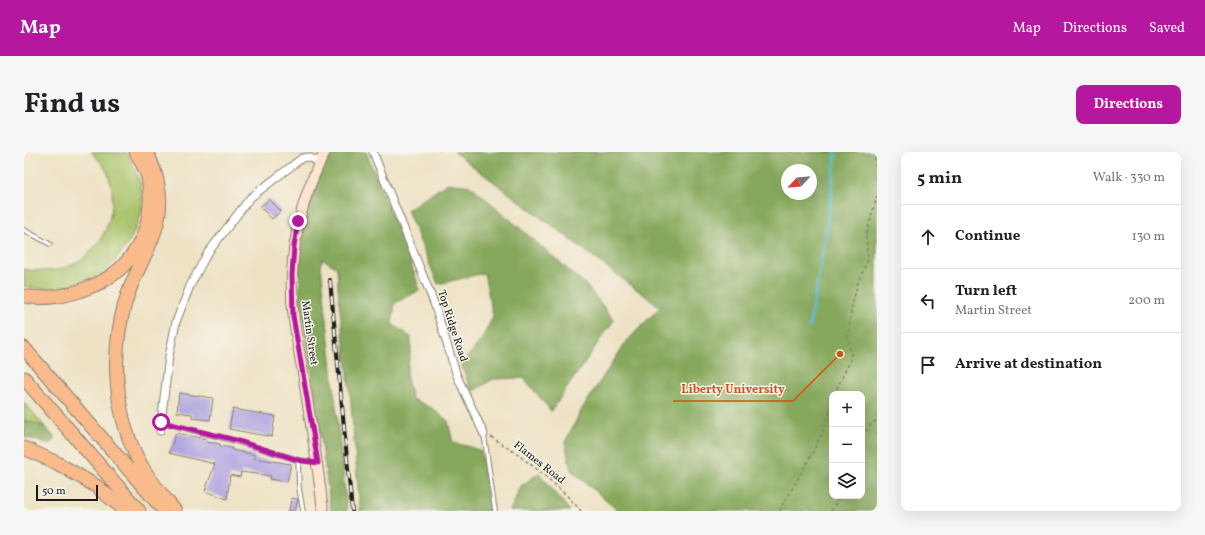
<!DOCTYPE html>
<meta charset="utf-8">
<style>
body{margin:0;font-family:Vollkorn,serif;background:#f6f6f6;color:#202124}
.controls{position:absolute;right:12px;bottom:12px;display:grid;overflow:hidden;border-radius:8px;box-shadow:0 4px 16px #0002}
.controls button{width:36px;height:36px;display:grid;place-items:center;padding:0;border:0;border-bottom:1px solid #e0e0e0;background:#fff;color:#202124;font:20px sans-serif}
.compass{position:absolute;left:757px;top:12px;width:36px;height:36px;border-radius:50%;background:#fff;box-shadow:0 4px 16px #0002;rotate:244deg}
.scale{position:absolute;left:12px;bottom:10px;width:62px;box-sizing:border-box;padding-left:4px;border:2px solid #1c1c1c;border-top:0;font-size:11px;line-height:14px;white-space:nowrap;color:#1c1c1c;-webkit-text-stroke:3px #f7f3e8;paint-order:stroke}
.stop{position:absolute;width:12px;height:12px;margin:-9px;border:3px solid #b5179e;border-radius:50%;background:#fff}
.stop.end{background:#b5179e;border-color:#fff;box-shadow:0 1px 4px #0008}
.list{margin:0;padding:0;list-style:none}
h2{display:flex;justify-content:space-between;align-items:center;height:52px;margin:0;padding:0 16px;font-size:17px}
h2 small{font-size:13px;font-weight:400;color:#757577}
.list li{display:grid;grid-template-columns:26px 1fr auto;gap:12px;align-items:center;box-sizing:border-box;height:64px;padding:0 16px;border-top:1px solid #e0e0e0}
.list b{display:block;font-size:15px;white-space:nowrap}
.list p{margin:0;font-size:13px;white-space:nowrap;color:#757577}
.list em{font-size:13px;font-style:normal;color:#757577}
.icon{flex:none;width:22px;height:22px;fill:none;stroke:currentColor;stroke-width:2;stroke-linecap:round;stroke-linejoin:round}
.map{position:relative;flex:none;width:853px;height:359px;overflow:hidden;border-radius:8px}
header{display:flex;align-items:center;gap:24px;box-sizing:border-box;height:56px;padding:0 20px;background:#b5179e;color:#fff}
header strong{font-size:19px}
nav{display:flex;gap:22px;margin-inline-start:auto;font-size:14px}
.intro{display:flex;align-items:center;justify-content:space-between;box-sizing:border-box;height:96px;padding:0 24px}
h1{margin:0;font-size:28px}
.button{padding:10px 18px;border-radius:8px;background:#b5179e;color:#fff;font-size:14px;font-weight:700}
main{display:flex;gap:24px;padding:0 24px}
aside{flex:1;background:#fff;border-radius:8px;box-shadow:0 4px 16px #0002}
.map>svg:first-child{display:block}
</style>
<header>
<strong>Map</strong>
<nav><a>Map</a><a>Directions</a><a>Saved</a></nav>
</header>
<div class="intro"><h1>Find us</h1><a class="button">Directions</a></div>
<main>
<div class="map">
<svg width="853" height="359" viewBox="0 0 853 359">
<rect width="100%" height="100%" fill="#f7f3e8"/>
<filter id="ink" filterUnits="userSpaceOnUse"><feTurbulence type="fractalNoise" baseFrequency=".025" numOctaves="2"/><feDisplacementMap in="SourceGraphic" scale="8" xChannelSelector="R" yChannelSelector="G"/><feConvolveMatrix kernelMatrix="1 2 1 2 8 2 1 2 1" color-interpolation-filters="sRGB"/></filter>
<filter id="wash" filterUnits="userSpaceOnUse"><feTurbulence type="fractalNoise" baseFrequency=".012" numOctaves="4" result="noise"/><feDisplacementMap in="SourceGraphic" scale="16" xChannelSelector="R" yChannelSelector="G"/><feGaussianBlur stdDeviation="0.9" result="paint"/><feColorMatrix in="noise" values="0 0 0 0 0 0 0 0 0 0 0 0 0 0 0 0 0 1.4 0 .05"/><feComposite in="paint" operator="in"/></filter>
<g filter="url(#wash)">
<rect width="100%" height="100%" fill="#eee2c4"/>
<path fill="#a8c268" stroke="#626f42" d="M67,0L103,1C108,11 113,21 116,31C119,42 119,55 116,65C110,87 88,119 66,128C53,133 38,136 24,137C16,137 8,135 0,134V117C12,119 28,120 40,116C76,106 97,60 85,25C82,15 74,7 67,0Z
M0,250L21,275L0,268Z"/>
<path fill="#86a85c" stroke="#51623c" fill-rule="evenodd" d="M309,0H342L384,104L396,138L371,151L368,172L387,185V197L382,223L388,247L408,256L424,269L429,291L443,294L457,299L466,359H336L326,240L315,150L313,116L299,107L297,113L323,359H307L284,193L276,154L275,106L283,63L296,22L302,7Z
M430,0H853V359H594L547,318L541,290L558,257L602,190L636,155ZM763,18H787V42H763ZM808,242H838V344H808Z
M424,31L447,34L562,133L590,168L527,259L500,226L469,227L448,240L437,213L458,187L469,164L460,121L414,132L383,58Z
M0,268L21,275L31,286L27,291H21L0,285Z
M515,321L546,359H486L497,334Z"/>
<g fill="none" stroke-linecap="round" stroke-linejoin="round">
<path stroke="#5bc0d9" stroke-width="2.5" d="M785,176L802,82L812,0"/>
</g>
<g id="blocks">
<path fill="#ada1e0" d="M245,47L257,59L248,67L236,55Z
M155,241L189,246L186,268L168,266V262L153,260Z
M209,257L251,264L248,285L205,277Z
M152,281L183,287L182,290L196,292V294L208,296V298L231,303L230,306L267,312L263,330L246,327L247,324L217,320L216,325L206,323L203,347L181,339L191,312L145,301Z
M267,346L274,347L271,359H265Z"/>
</g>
</g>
<g filter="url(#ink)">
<use href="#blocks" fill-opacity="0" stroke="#857f70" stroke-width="1"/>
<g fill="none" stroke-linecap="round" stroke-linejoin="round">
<defs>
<path id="lane" d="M0,78L26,92
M137,270L211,289L274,308L291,310
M460,282L471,359
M274,308L275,336L279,359"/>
<path id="street" d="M349,0L410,151L433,224L460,282
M136,279L145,204L152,170L166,134L183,102L226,46L278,6L284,5L296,10"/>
<path id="secondary" d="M299,359C294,313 286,267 279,221C273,188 266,155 268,122C270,79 281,38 301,0"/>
<path id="highway" d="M122,0C128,9 130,18 133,28C145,76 115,105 102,148C86,201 90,264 117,313C126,329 139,344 151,359
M0,144C18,148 45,144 63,136C68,134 74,132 79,129C117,107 132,67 124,25C122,17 116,8 112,0
M0,196L138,356
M0,226L115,359
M0,296L33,311L72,334L102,359"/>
</defs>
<use href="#lane" stroke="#857f70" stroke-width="5.5"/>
<use href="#street" stroke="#857f70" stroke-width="9"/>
<use href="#secondary" stroke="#857f70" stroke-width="12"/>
<use href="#highway" stroke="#857f70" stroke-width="15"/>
<path stroke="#857f70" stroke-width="1.5" stroke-dasharray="3 3" stroke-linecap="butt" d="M850,0L853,28
M810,242L826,209L827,201L824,185L828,153L834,130L844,108L842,84L853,44
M838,284L847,272L853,268
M467,285C497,303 535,333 557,359
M756,359C759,348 766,342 771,332C786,306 801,280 808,251
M807,359L816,344"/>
<use href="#lane" stroke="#fff" stroke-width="3.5"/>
<use href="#street" stroke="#fff" stroke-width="7"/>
<use href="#secondary" stroke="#fde4d1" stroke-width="10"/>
<use href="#highway" stroke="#fabb8c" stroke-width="13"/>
<defs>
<path id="rail" d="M306,128L328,359"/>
</defs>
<use href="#rail" stroke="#1c1c1c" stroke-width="4"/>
<use href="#rail" stroke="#f7f3e8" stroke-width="2.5" stroke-dasharray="8" stroke-linecap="butt"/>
</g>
</g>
<g fill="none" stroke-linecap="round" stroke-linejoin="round" filter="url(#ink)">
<path stroke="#b5179e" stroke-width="5" d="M137,270L211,288L274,308L294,311L269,164L268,123L270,94L274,69"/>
</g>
<g text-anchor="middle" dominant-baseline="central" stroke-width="3" stroke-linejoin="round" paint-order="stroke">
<g font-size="11" fill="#1c1c1c" stroke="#f7f3e8">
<text transform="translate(428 174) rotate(72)">Top Ridge Road</text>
<text transform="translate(285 181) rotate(82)">Martin Street</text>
<text transform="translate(515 311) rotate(38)">Flames Road</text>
</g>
</g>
<path fill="none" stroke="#d4530e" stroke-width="1.5" d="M816 202L769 249H649"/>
<circle fill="#d4530e" stroke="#f7f3e8" stroke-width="1.5" cx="816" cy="202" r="4"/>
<g font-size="12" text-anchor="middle" font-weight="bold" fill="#d4530e" stroke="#f7f3e8" stroke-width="3" stroke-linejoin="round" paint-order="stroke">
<text x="709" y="241">Liberty University</text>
</g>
</svg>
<div class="controls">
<button>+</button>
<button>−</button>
<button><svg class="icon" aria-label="layers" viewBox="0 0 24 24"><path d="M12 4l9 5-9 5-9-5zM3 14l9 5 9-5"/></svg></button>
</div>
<svg class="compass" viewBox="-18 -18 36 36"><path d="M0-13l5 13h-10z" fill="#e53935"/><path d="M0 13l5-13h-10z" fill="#757577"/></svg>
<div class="scale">50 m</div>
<div class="stop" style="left:137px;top:270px"></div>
<div class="stop end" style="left:274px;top:69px"></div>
</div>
<aside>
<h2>5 min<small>Walk · 330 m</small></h2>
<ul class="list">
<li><svg class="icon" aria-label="ahead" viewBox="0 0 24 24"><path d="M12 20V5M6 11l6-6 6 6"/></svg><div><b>Continue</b></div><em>130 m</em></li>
<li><svg class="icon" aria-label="left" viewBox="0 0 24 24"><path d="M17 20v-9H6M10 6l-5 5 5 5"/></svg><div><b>Turn left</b><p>Martin Street</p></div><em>200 m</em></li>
<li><svg class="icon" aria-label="arrive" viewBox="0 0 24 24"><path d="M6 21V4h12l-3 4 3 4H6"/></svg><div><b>Arrive at destination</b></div></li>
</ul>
</aside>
</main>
